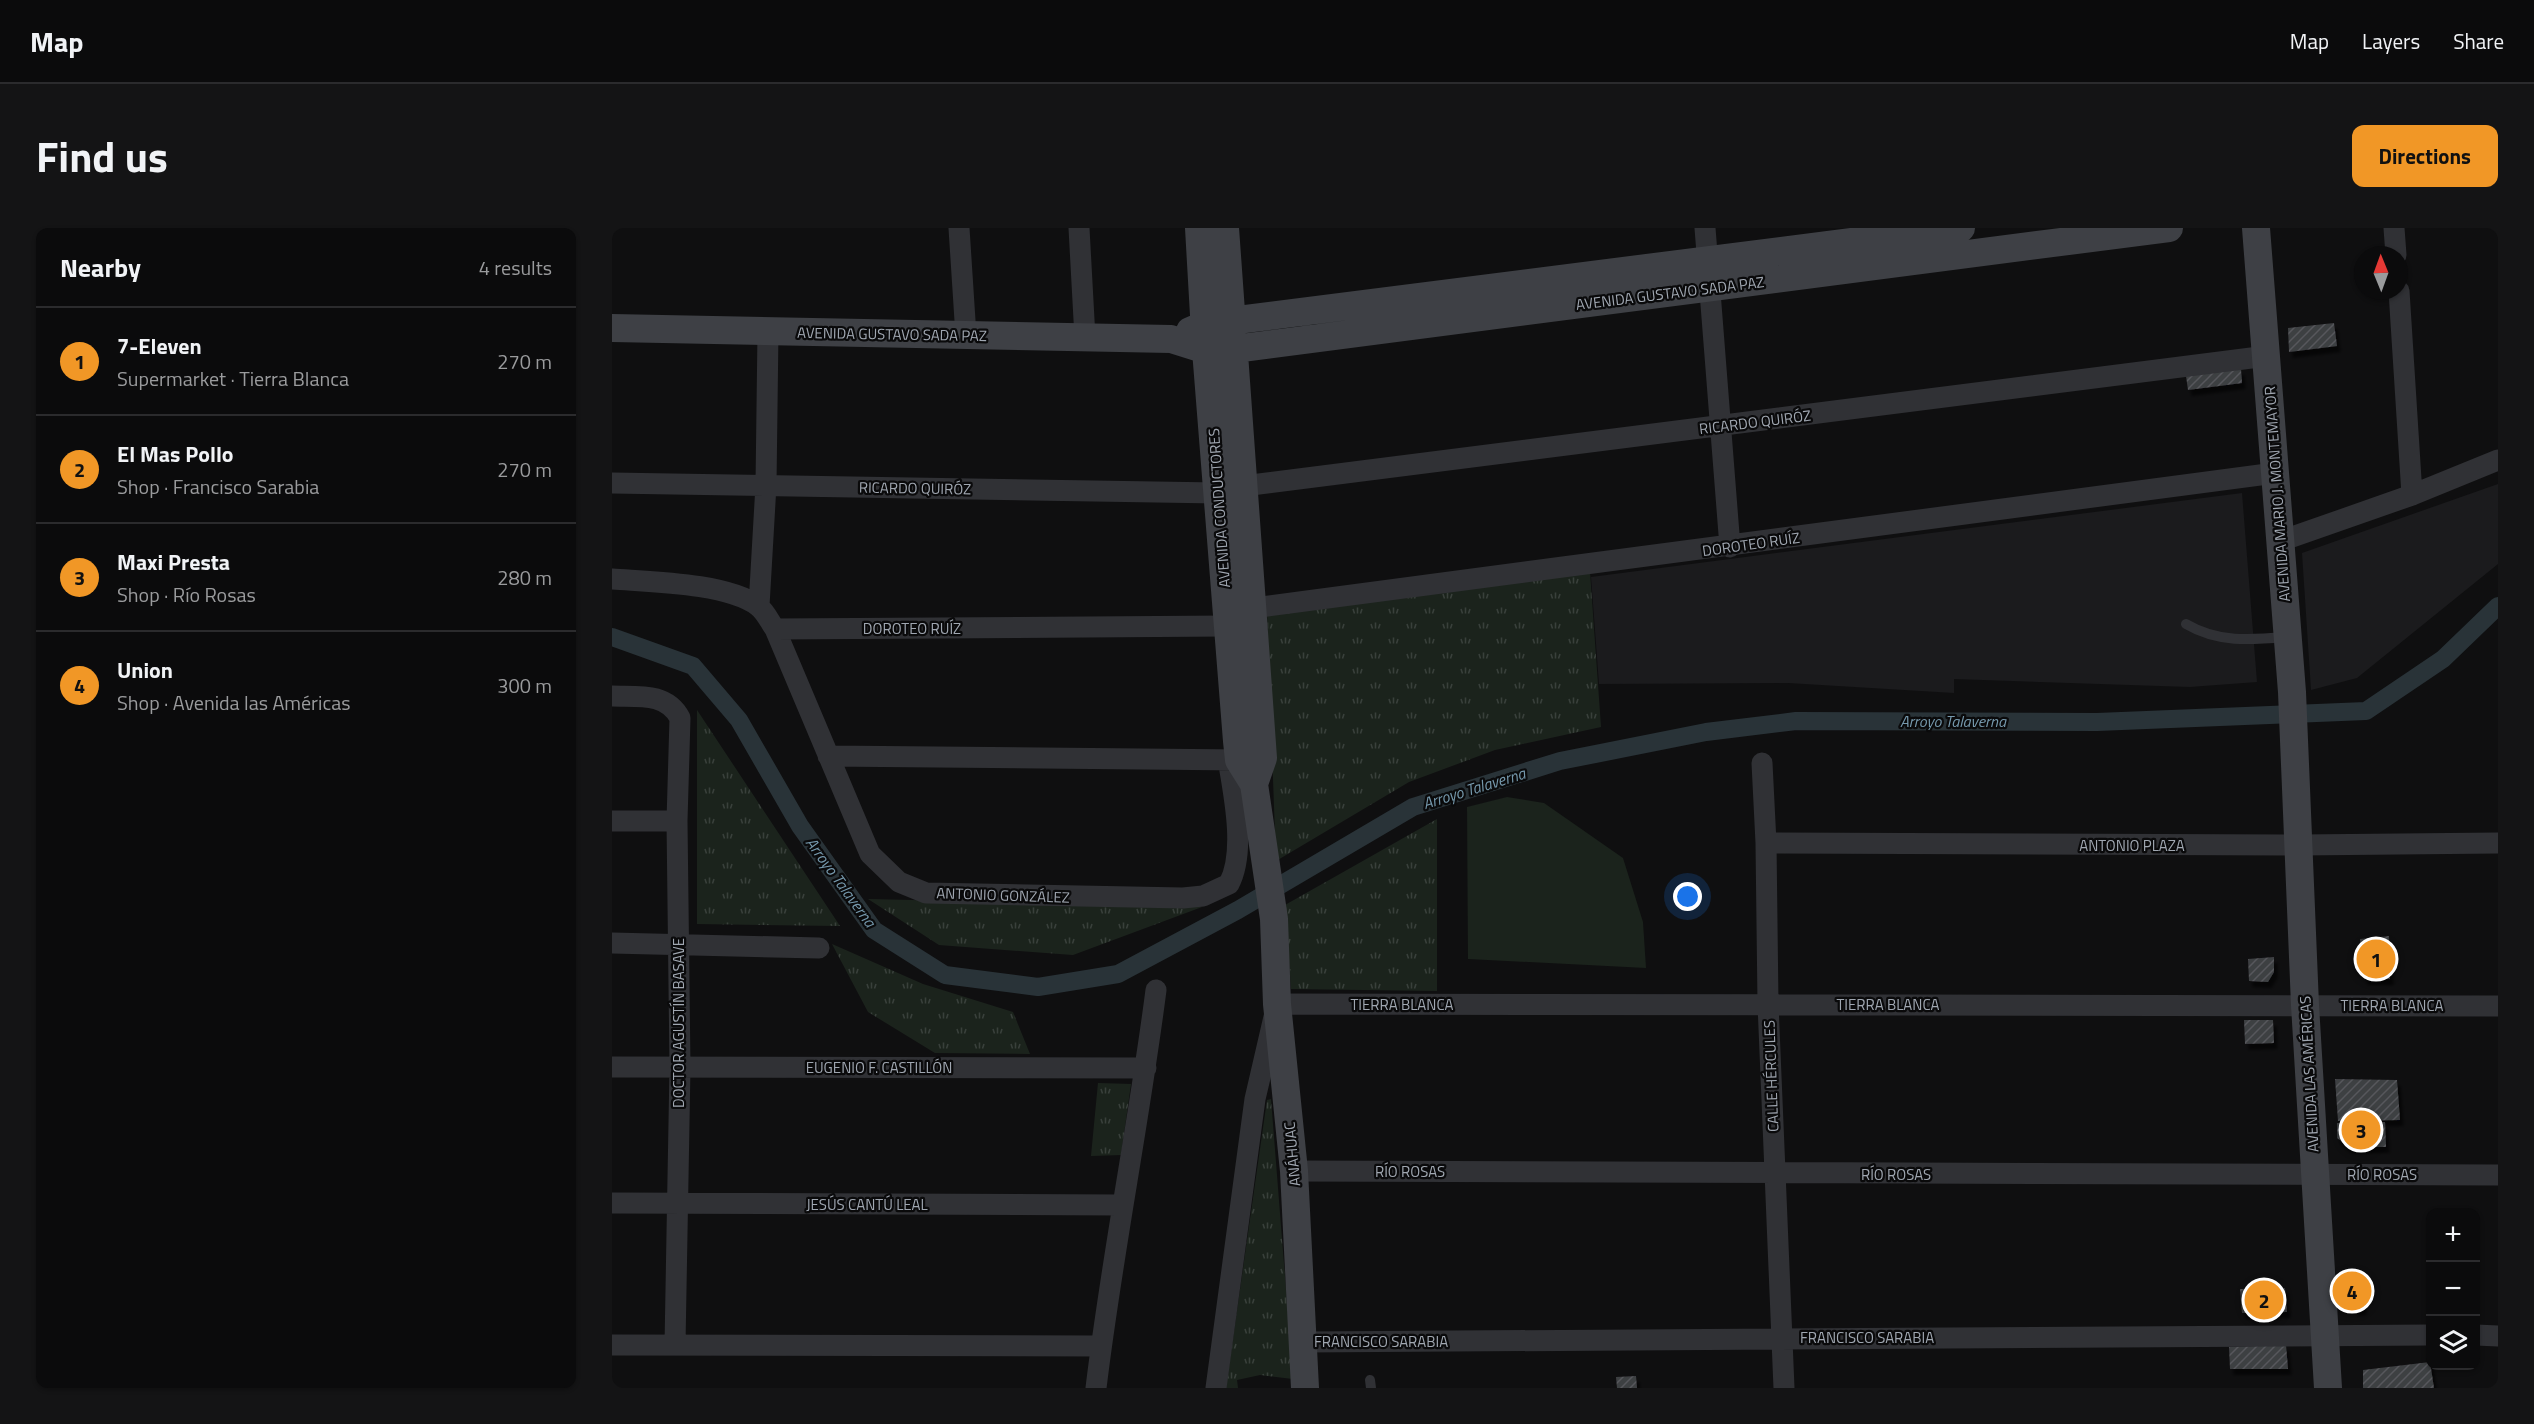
<!DOCTYPE html>
<meta charset="utf-8">
<style>
body{margin:0;font-family:"Titillium Web",sans-serif;background:#141415;color:#f1f3f6}
.controls{position:absolute;right:18px;bottom:18px;display:grid;overflow:hidden;border-radius:12px;box-shadow:0 2px 4px #0004}
.controls button{width:54px;height:54px;display:grid;place-items:center;padding:0;border:0;border-bottom:2px solid #2b2b2d;background:#0b0b0c;color:#f1f3f6;font:30px sans-serif}
.compass{position:absolute;left:1742px;top:18px;width:54px;height:54px;border-radius:50%;background:#0b0b0c;box-shadow:0 2px 4px #0004;rotate:359deg}
.you{position:absolute;left:1076px;top:669px;width:21px;height:21px;margin:-15px;border:4px solid #fff;border-radius:50%;background:#1a73e8;box-shadow:0 0 0 9px #1a73e833}
.badge{display:grid;place-items:center;width:39px;height:39px;border-radius:50%;background:#f19726;color:#111;font-size:20px;font-weight:700}
.pin{position:absolute;translate:-50% -50%;border:3px solid #fff;box-shadow:0 2px 6px #0006}
.list{margin:0;padding:0;list-style:none}
h2{display:flex;justify-content:space-between;align-items:center;height:78px;margin:0;padding:0 24px;font-size:26px}
h2 small{font-size:20px;font-weight:400;color:#9a9b9d}
.list li{display:grid;grid-template-columns:39px 1fr auto;gap:18px;align-items:center;box-sizing:border-box;height:108px;padding:0 24px;border-top:2px solid #2b2b2d}
.list b{display:block;font-size:22px;white-space:nowrap}
.list p{margin:0;font-size:20px;white-space:nowrap;color:#9a9b9d}
.list em{font-size:20px;font-style:normal;color:#9a9b9d}
.icon{flex:none;width:33px;height:33px;fill:none;stroke:currentColor;stroke-width:2;stroke-linecap:round;stroke-linejoin:round}
.map{position:relative;flex:none;width:1886px;height:1160px;overflow:hidden;border-radius:12px}
header{display:flex;align-items:center;gap:36px;box-sizing:border-box;height:84px;padding:0 30px;background:#0b0b0c;border-bottom:2px solid #2b2b2d}
header strong{font-size:28px}
nav{display:flex;gap:33px;margin-inline-start:auto;font-size:21px}
.intro{display:flex;align-items:center;justify-content:space-between;box-sizing:border-box;height:144px;padding:0 36px}
h1{margin:0;font-size:42px}
.button{padding:15px 27px;border-radius:12px;background:#f19726;color:#111;font-size:21px;font-weight:700}
main{display:flex;gap:36px;padding:0 36px}
aside{flex:1;background:#0b0b0c;border-radius:12px;box-shadow:0 2px 4px #0004}
.map>svg:first-child{display:block}
</style>
<header>
<strong>Map</strong>
<nav><a>Map</a><a>Layers</a><a>Share</a></nav>
</header>
<div class="intro"><h1>Find us</h1><a class="button">Directions</a></div>
<main>
<aside>
<h2>Nearby<small>4 results</small></h2>
<ul class="list">
<li><span class="badge">1</span><div><b>7-Eleven</b><p>Supermarket · Tierra Blanca</p></div><em>270 m</em></li>
<li><span class="badge">2</span><div><b>El Mas Pollo</b><p>Shop · Francisco Sarabia</p></div><em>270 m</em></li>
<li><span class="badge">3</span><div><b>Maxi Presta</b><p>Shop · Río Rosas</p></div><em>280 m</em></li>
<li><span class="badge">4</span><div><b>Union</b><p>Shop · Avenida las Américas</p></div><em>300 m</em></li>
</ul>
</aside>
<div class="map">
<svg width="1886" height="1160" viewBox="0 0 1886 1160">
<defs>
<pattern id="park-tufts" width="24" height="20" patternUnits="userSpaceOnUse" patternTransform="scale(1.5)"><rect width="24" height="20" fill="#1b231c"/><path d="M3 7l-1-3M5 7V3M7 7l1-3M15 17l-1-3M17 17v-4M19 17l1-3" fill="none" stroke="#39403b"/></pattern>
<pattern id="building-hatch" width="6" height="6" patternUnits="userSpaceOnUse" patternTransform="scale(1.5)"><rect width="6" height="6" fill="#3e3f43"/><path d="M-1 1l2-2M0 6l6-6M5 7l2-2" fill="none" stroke="#57585c"/></pattern>
<filter id="shadow"><feDropShadow dx="3.5" dy="6" stdDeviation="1.5" flood-color="#0009"/></filter>
</defs>
<rect width="100%" height="100%" fill="#0f0f10"/>
<path fill="#1b1b1d" d="M1886,256V336L1745,450L1699,462L1690,325Z
M1630,265L1645,454L1578,459L1342,451V465L1176,455L987,456L979,349Z"/>
<path fill="#1b231c" d="M895,569L932,575L1011,630L1031,694L1034,740L856,731L855,579Z"/>
<path fill="url(#park-tufts)" d="M978,344L989,499L883,522L797,554L664,633L655,384Z
M85,482L228,698L85,696Z
M825,591V763L679,761L673,677Z
M256,671L590,679L461,727L327,717Z
M220,716L311,756L401,784L418,826L323,825L256,784Z
M486,855L519,856L509,927L479,928Z
M659,871L681,1151L648,1147L625,1152L626,1160H614L655,872Z"/>
<g fill="none" stroke-linecap="round" stroke-linejoin="round">
<path stroke="#293338" stroke-width="18" d="M0,409L81,438L127,492L188,598L262,702L333,747L426,759L506,746L626,682L801,579L948,533L1094,504L1184,493L1485,494L1754,483L1831,431L1886,378"/>
</g>
<path fill="url(#building-hatch)" filter="url(#shadow)" d="M1722,95L1725,118L1677,124L1676,100Z
M1629,141L1630,155L1576,162L1574,148Z
M1777,708L1778,751H1752L1748,711Z
M1662,729V744L1656,754L1637,753L1636,731Z
M1632,792H1661L1662,815L1633,816Z
M1723,851L1785,852L1788,892L1726,893Z
M1773,894L1774,919H1737L1725,910V895Z
M1673,1060L1675,1084L1630,1085L1628,1061Z
M1735,1060H1751V1081L1743,1082L1735,1073Z
M1674,1117L1676,1141H1618L1617,1119Z
M1818,1134L1822,1160H1751V1142Z
M1024,1148L1025,1160H1005L1004,1149Z"/>
<g fill="none" stroke-linecap="round" stroke-linejoin="round">
<path stroke="#303135" stroke-width="10" d="M1574,396C1606,415 1639,412 1675,409
M758,1152L759,1160"/>
<path stroke="#303135" stroke-width="21" d="M347,0L354,108
M467,0L473,110
M1093,0L1118,319
M1782,0L1784,27
M1787,63L1800,267
M0,255L606,265
M631,258L1655,128
M1669,313L1800,267L1886,232
M0,351C39,354 115,355 146,378C153,383 158,394 163,401L615,398
M147,378L154,257L156,103
M626,382L1663,245
M163,401L258,626L287,654L314,665L571,670L591,668L617,656C634,624 622,567 616,531
M0,468C26,469 54,464 68,490L65,593L68,839L63,1117
M216,528L630,532
M1150,535L1154,615L1156,776L1172,1160
M0,593H65
M1154,615L1688,617L1886,615
M0,715L207,720
M0,839L534,840
M682,943L1886,947
M0,975L509,977
M1864,1107L1886,1108
M692,1114L1818,1107
M0,1117L489,1118
M484,1160C500,1027 527,895 544,762
M604,1160L643,871L665,776L1886,778"/>
<path stroke="#3e4045" stroke-width="28" d="M587,0L594,122L625,513L627,532L642,556L662,691L665,776L682,943L693,1160
M613,0L651,530L642,556
M1644,0L1680,464L1693,777L1716,1160
M0,100L559,111L594,122L622,121L1557,0
M578,103L594,96L1349,0"/>
</g>
<g text-anchor="middle" dominant-baseline="central" stroke-width="4.5" stroke-linejoin="round" paint-order="stroke">
<g font-size="15" fill="#a0a7b1" stroke="#0a0a0b">
<text transform="translate(1058 65) rotate(-7)">AVENIDA GUSTAVO SADA PAZ</text>
<text transform="translate(280 106) rotate(1)">AVENIDA GUSTAVO SADA PAZ</text>
<text transform="translate(1143 194) rotate(-7)">RICARDO QUIRÓZ</text>
<text transform="translate(303 260) rotate(1)">RICARDO QUIRÓZ</text>
<text transform="translate(1665 266) rotate(-94)">AVENIDA MARIO J. MONTEMAYOR</text>
<text transform="translate(607 280) rotate(-94)">AVENIDA CONDUCTORES</text>
<text transform="translate(1139 316) rotate(-8)">DOROTEO RUÍZ</text>
<text x="300" y="400">DOROTEO RUÍZ</text>
<text x="1520" y="617">ANTONIO PLAZA</text>
<text transform="translate(391 667) rotate(2)">ANTONIO GONZÁLEZ</text>
<text x="790" y="776">TIERRA BLANCA</text>
<text x="1276" y="776">TIERRA BLANCA</text>
<text x="1780" y="777">TIERRA BLANCA</text>
<text transform="translate(66 795) rotate(-90)">DOCTOR AGUSTÍN BASAVE</text>
<text x="267" y="839">EUGENIO F. CASTILLÓN</text>
<text transform="translate(1697 846) rotate(-93)">AVENIDA LAS AMÉRICAS</text>
<text transform="translate(1159 848) rotate(-92)">CALLE HÉRCULES</text>
<text transform="translate(680 926) rotate(-95)">ANÁHUAC</text>
<text x="798" y="943">RÍO ROSAS</text>
<text x="1284" y="946">RÍO ROSAS</text>
<text x="1770" y="946">RÍO ROSAS</text>
<text x="255" y="976">JESÚS CANTÚ LEAL</text>
<text x="1255" y="1109">FRANCISCO SARABIA</text>
<text x="769" y="1113">FRANCISCO SARABIA</text>
</g>
<g font-size="16" font-style="italic" fill="#7699ad" stroke="#0a0a0b">
<text x="1341" y="493">Arroyo Talaverna</text>
<text transform="translate(862 560) rotate(-17)">Arroyo Talaverna</text>
<text transform="translate(229 654) rotate(54)">Arroyo Talaverna</text>
</g>
</g>
</svg>
<div class="controls">
<button>+</button>
<button>−</button>
<button><svg class="icon" aria-label="layers" viewBox="0 0 24 24"><path d="M12 4l9 5-9 5-9-5zM3 14l9 5 9-5"/></svg></button>
</div>
<svg class="compass" viewBox="-18 -18 36 36"><path d="M0-13l5 13h-10z" fill="#e53935"/><path d="M0 13l5-13h-10z" fill="#9a9b9d"/></svg>
<div class="you"></div>
<div class="pin badge" style="left:1764px;top:731px">1</div>
<div class="pin badge" style="left:1652px;top:1072px">2</div>
<div class="pin badge" style="left:1749px;top:902px">3</div>
<div class="pin badge" style="left:1740px;top:1063px">4</div>
</div>
</main>
